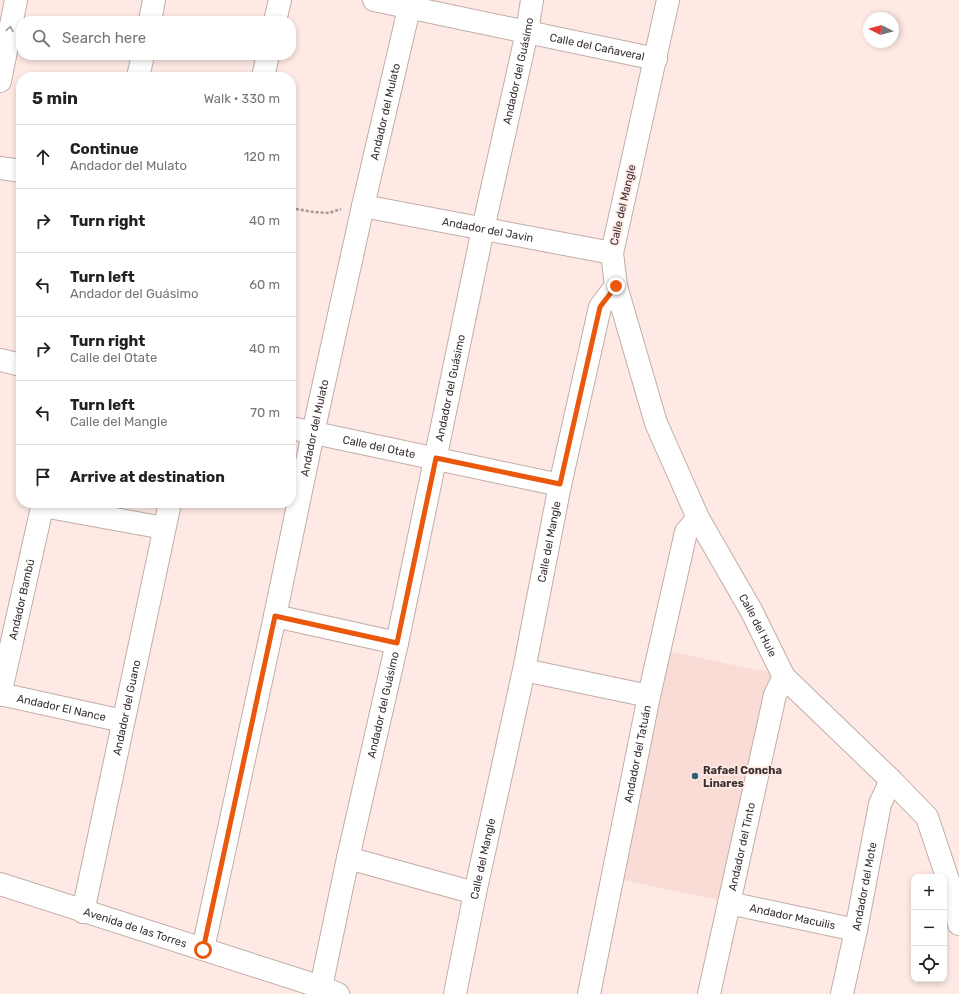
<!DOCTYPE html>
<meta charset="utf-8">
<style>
body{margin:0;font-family:Rubik,sans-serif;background:#f6f6f6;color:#222}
.controls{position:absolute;right:12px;bottom:12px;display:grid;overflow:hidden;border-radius:8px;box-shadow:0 2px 6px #0003}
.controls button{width:36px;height:36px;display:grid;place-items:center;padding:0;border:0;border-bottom:1px solid #e0e0e0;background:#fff;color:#222;font:20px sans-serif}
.compass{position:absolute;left:863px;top:12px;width:36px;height:36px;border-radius:50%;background:#fff;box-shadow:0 2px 6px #0003;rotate:276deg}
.stop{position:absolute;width:12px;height:12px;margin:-9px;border:3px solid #ea580c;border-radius:50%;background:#fff}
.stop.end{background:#ea580c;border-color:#fff;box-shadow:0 1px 4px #0008}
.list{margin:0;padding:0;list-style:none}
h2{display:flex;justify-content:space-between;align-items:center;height:52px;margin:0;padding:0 16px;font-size:17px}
h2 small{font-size:13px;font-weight:400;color:#767676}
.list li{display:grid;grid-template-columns:26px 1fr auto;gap:12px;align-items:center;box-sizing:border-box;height:64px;padding:0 16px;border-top:1px solid #e0e0e0}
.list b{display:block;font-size:15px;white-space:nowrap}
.list p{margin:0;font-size:13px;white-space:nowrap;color:#767676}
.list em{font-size:13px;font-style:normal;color:#767676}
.icon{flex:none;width:22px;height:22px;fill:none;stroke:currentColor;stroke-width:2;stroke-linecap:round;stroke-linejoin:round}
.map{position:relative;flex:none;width:959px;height:994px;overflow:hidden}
.search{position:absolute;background:#fff;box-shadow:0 2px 6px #0003;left:16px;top:16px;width:280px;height:44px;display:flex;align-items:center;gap:10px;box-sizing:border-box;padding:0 14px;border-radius:16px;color:#767676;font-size:15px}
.panel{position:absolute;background:#fff;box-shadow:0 2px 6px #0003;left:16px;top:72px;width:280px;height:436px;border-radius:16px}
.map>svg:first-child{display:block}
</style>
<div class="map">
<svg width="959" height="994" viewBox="0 0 959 994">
<rect width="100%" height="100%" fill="#fee9e4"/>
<path fill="#fadcd6" d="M667,651L772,673L723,901L618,879Z"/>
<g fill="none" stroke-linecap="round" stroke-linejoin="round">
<defs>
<g id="minor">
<path id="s1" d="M374,0L656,59"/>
<path id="s2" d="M668,0L612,253L616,286L656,423L698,518L752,612L784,677L891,780L927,817L948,880L959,924"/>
<path d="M150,21L154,0"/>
<path d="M275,21L280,0"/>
<path d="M138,77L143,55"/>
<path d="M263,77L268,55"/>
<path d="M0,81L16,0"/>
<path d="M0,168L21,171"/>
<path id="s3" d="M363,206L612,253"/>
<path d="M0,360L21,365"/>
<path id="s4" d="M291,428L560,485"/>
<path d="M43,506L164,528"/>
<path d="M275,616L397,643"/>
<path d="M524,670L649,696"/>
<path id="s5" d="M0,694L123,721"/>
<path id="s6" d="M0,695L43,503"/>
<path d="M348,858L475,893"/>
<path id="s7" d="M0,884L321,987L338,994"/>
<path id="s8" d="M729,903L856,930"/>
<path id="s9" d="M83,912L170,503"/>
<path id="s10" d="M203,949L275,616L313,433L363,206L411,0"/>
<path id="s11" d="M321,987L348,858L397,643L483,229L527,32L532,0"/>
<path id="s12" d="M455,994L475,893L524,670L560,485L600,307L616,286"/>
<path id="s13" d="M589,994L649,696L686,532L698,518"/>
<path id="s14" d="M709,994L775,695L784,677"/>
<path id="s15" d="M842,994L856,930L880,804L891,780"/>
</g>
</defs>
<use href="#minor" stroke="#c1ada8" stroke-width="24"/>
<path stroke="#a89995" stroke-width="2.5" stroke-dasharray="3 2" stroke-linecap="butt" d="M291,208L313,212L329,213L341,209"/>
<use href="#minor" stroke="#fff" stroke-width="22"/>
</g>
<defs><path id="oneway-chevron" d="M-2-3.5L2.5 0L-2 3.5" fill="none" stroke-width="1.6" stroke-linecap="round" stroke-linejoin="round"/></defs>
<use stroke="#9c9897" href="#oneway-chevron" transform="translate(10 29) rotate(-79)"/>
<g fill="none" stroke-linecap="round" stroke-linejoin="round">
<path stroke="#ea580c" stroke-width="5" d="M203,950L275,616L397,643L436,458L560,484L600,307L616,286"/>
</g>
<circle fill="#2b5e7b" stroke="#fee9e4" stroke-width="1.5" cx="695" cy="776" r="4"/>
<g text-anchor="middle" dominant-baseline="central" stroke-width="3.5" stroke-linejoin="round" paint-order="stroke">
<g font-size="11" fill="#38302f" stroke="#fee9e4">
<text stroke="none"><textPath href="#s1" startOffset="228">Calle del Cañaveral</textPath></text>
<text stroke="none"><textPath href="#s11" startOffset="937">Andador del Guásimo</textPath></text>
<text stroke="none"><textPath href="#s10" startOffset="857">Andador del Mulato</textPath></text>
<text transform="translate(623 205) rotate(-77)">Calle del Mangle</text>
<text stroke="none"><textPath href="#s3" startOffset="127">Andador del Javin</textPath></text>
<text stroke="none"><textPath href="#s11" startOffset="613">Andador del Guásimo</textPath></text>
<text stroke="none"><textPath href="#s10" startOffset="533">Andador del Mulato</textPath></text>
<text stroke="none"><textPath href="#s4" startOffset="90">Calle del Otate</textPath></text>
<text stroke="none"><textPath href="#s12" startOffset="462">Calle del Mangle</textPath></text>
<text stroke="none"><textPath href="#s6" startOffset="98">Andador Bambú</textPath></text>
<text stroke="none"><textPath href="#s2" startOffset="662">Calle del Hule</textPath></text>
<text stroke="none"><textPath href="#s11" startOffset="289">Andador del Guásimo</textPath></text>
<text stroke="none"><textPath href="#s9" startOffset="209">Andador del Guano</textPath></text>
<text stroke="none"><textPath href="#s5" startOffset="63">Andador El Nance</textPath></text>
<text stroke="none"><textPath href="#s13" startOffset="245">Andador del Tatuán</textPath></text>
<text stroke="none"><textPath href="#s14" startOffset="151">Andador del Tinto</textPath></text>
<text stroke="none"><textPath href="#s12" startOffset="138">Calle del Mangle</textPath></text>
<text stroke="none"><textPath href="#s15" startOffset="110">Andador del Mote</textPath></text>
<text stroke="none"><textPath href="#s8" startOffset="65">Andador Macuilis</textPath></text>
<text stroke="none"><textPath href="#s7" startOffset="142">Avenida de las Torres</textPath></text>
</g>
<g font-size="11" font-weight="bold" fill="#38302f" stroke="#fee9e4" text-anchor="start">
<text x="703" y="770">Rafael Concha<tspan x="703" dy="13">Linares</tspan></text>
</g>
</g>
</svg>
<div class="controls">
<button>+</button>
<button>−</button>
<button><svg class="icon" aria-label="locate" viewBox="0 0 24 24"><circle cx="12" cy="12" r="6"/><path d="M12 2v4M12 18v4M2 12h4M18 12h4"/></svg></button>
</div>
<svg class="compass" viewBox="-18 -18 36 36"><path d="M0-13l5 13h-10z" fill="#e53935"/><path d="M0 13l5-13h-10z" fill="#767676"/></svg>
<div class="stop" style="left:203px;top:950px"></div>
<div class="stop end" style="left:616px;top:286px"></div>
<div class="search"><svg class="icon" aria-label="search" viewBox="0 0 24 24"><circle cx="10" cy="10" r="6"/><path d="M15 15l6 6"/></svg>Search here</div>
<section class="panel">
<h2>5 min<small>Walk · 330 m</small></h2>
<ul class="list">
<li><svg class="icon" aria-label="ahead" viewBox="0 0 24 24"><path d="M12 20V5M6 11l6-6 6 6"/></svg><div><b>Continue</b><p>Andador del Mulato</p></div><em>120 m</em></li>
<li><svg class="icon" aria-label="right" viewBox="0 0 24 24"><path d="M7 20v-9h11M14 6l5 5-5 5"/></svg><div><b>Turn right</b></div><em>40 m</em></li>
<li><svg class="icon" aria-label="left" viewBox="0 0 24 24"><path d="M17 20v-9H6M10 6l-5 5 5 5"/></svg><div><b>Turn left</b><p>Andador del Guásimo</p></div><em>60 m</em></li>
<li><svg class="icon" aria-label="right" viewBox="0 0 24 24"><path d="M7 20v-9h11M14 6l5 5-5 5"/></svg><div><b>Turn right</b><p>Calle del Otate</p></div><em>40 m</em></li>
<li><svg class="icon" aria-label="left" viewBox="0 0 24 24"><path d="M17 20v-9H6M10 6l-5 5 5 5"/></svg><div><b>Turn left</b><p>Calle del Mangle</p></div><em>70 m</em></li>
<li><svg class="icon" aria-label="arrive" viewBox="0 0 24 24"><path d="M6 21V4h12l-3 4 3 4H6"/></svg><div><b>Arrive at destination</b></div></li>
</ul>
</section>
</div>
